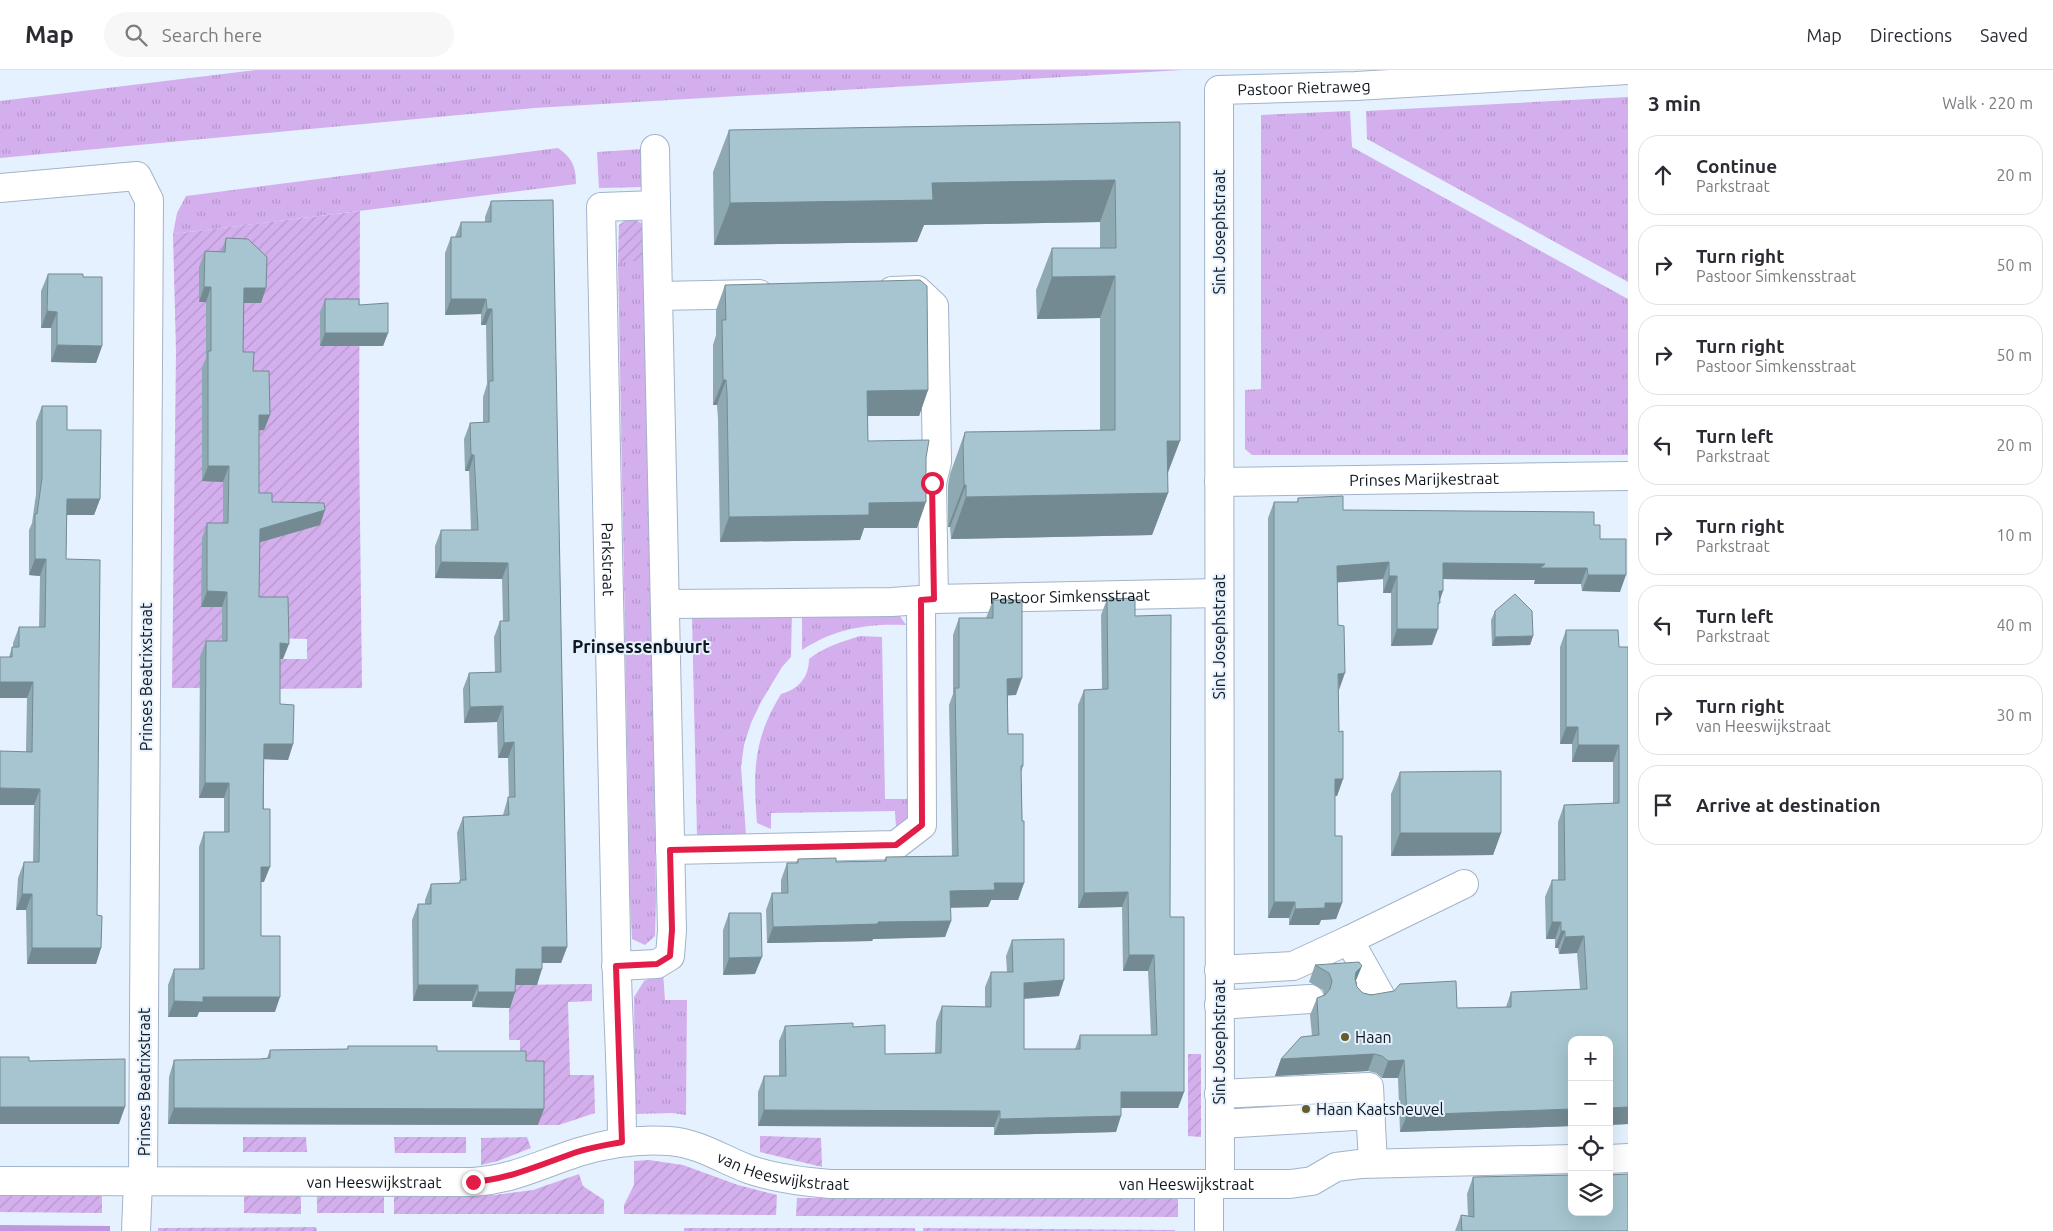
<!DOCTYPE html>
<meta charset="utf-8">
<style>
body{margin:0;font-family:Ubuntu,sans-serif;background:#f7f7f7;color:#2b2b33}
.controls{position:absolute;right:15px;bottom:15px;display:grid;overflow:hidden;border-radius:10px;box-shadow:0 5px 20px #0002}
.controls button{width:45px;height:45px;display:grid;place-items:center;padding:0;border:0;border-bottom:1px solid #e1e1e2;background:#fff;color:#2b2b33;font:25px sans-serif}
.stop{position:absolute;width:15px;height:15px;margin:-11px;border:4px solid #e11d48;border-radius:50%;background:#fff}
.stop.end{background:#e11d48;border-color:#fff;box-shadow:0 1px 5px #0008}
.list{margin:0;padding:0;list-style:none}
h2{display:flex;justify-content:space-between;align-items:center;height:65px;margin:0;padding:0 20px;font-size:21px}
h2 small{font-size:16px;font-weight:400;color:#7c7c81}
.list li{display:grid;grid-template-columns:32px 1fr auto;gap:15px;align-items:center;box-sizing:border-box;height:80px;margin:0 10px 10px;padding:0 10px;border:1px solid #e1e1e2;border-radius:20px}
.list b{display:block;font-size:19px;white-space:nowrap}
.list p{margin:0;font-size:16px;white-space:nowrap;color:#7c7c81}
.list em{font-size:16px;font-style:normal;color:#7c7c81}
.icon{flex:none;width:28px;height:28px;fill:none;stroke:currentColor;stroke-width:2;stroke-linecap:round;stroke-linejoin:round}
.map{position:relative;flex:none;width:1628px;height:1161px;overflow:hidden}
header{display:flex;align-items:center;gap:30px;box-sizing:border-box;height:70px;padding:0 25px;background:#fff;border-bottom:1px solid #e1e1e2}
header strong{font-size:24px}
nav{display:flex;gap:28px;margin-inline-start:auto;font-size:18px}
.search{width:350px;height:45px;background:#f7f7f7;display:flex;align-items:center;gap:12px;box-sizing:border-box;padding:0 18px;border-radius:28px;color:#7c7c81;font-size:19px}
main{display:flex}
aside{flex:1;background:#fff}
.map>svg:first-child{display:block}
</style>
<header>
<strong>Map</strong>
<div class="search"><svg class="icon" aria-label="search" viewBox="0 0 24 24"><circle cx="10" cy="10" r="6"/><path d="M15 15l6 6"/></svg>Search here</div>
<nav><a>Map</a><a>Directions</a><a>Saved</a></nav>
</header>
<main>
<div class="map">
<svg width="1628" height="1161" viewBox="0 0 1628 1161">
<defs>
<pattern id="grass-tufts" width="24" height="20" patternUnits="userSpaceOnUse" patternTransform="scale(1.25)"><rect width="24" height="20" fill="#d4afed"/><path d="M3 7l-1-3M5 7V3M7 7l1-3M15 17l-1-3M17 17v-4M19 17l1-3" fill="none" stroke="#b596cb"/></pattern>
<pattern id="forest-crowns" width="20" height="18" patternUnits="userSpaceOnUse" patternTransform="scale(1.25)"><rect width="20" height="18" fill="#c296df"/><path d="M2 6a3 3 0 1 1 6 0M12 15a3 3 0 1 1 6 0" fill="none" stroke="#9c79b4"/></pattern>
<pattern id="garden-furrows" width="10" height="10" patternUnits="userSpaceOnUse" patternTransform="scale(1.25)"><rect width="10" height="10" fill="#d4afed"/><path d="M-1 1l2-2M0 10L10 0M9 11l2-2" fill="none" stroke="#b596cb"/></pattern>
</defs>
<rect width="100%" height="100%" fill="#e5f1fe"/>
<path fill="url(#grass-tufts)" d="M256,0H1183L534,38L0,88V31Z
M1628,27V212L1367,69L1366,41Z
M1350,41L1352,77L1628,229V385H1252L1245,379V320L1261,319V45Z
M558,78C572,88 576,96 576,114L173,164L177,143L186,126Z
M643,79L644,117L599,118L597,82Z
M618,191H646L656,830L655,866L645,875L632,869L630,830Z
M892,542L900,546L906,555C868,553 833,559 802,580V543Z
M792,543L791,587L782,597L761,632L751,653L744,675L741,697L746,765H697L692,547Z
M860,566L882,567L885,729H909L912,750L896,758L895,741L771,743V759L757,753C753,701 753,670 781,624C799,619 809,607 809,589C824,577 841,572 860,566Z
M663,903L665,930H687L686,1045L672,1043L635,1044L634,927L644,911Z"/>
<path fill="url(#forest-crowns)" d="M0,1155L110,1156V1161H0Z"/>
<path fill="url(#garden-furrows)" d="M360,141L359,363L362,618L264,619L274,589H307V569L272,568L201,586L200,618H172L176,282L173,164Z
M630,147L645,155L646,191H618L619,155Z
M592,914V931L568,932L570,1005H594L595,1043L559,1055H538V1008H520V970H509V915Z
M1188,984H1201V1067L1188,1066Z
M760,1066L821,1068L822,1097L760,1082Z
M243,1067H306L307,1082H243Z
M466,1067V1083H395L394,1067Z
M527,1067L531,1078L498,1091L481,1095V1068Z
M649,1090L683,1095L738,1115L777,1125L776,1145L624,1144V1135L634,1115V1091Z
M579,1104L583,1116L604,1130V1144H394V1126L494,1125L533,1120Z
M0,1125H102V1143L0,1142Z
M244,1126H301V1144L244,1143Z
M317,1126H384V1143H317Z
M797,1128L1178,1129V1147L796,1146Z
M316,1157L317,1161H158V1158Z
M684,1158H915V1161H684Z
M923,1158L1175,1160V1161H923Z"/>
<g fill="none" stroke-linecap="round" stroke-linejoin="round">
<defs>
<g id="minor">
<path d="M655,79L656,135"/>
<path d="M0,118L137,106L149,130L143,1111"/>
<path d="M892,221L917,220L934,236L937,392L932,413L934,529"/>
<path d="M658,226L759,224"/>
<path id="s1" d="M1219,412L1628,406"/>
<path id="s2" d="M665,534L892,532L934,529L1219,523"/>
<path d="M670,780L896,775L922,755L921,530"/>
<path d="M1349,870L1464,814"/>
<path id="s3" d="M616,896L657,894L670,886L672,860L656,135L601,137L616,867C617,935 622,1003 622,1072"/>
<path d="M1219,900L1293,896L1349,870L1380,925L1364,926"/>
<path d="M1219,935L1310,929"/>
<path d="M1219,1024L1369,1017L1373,1093"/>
<path d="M1220,1054L1371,1045"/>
<path d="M1609,1089L1628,1088"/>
<path id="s4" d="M0,1111L473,1112C515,1109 541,1094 579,1082C608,1073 639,1069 669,1071C698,1073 722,1089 748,1099C773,1108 804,1112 830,1114H1290L1312,1111L1336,1097L1360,1094L1572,1089"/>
<path d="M1209,1114V1161"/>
<path id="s5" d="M1220,1114L1219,20L1356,16L1628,0"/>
<path d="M136,1161L138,1111"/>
</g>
</defs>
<use href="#minor" stroke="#a1b4c9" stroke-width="30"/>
<use href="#minor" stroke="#fff" stroke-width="28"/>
</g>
<path fill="#8fa9b3" d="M1180,52L1167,404L1168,423L1152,465L951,469L950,457H948V415L950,404L965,362L1100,360V248L1037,249L1036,220L1052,178H1100V152L924,155L917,172L714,175L713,102L729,60Z
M491,131L567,877L561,893H542L537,915H515V922L510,938L472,937V931H413L412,850L418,834H425V830L431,814L459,813L460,811L457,763L463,747L503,745L508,727H509L508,688H498L497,652L464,653L463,619L469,603L495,602L494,567L500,551H503L502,509L435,508V476L441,460H471L469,401H465L464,369L470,353L483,352V327L487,314L486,255H481V244L445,245V183L451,167H455L461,152H485V147Z
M226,168L261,233H244L243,282L253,301L270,345L264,360H259V423L272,432L320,455L260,472L259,527L283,589H280V634L293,674L288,690L264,689V812H261V866L275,942H199L197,947H168V915L174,899H199V777L204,762H224V728H199L200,586L206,571H222V537H201L202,468L207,453H223V412L202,411V297L206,288V232H199V197L205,181L221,182Z
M48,204L83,207L102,276L96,293L51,292V258H41V221Z
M725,215L928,320L919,346H867L868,371L926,388L917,458H864L860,470L720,472L718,349L717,335H713V275L716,265V240Z
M325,229L359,235L388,263L383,276H320V242Z
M42,336L67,360L100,429L94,445H67L66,489L97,845L101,878L96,894H27L26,840H16L18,808L24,792H33L34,735L26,682L27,628L9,587L12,577H13V573L19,557H39L40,506L29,505V460L32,453L36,424V352Z
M1298,428L1343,440L1594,455L1620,522L1582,521L1581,514H1534L1535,510L1443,509L1432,575L1391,576V523H1383V509L1337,512L1339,662L1343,709L1337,726L1335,725V766L1342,833L1336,849L1321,850L1319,855H1289V848H1268V448L1274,432H1297Z
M1107,529L1170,847L1184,1022L1178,1038H1121L1116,1062L994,1065V1057L758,1056V1022L764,1006H779V971L785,956L853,957L885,984L935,983L936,952L942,936L985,937V917L991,902H1007L1006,886L1012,870L1059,926L1024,929V979H1075L1080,965H1151L1148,901H1123L1122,837L1078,838V635L1084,620L1102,619L1101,545Z
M993,530L1016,625H1008V664L1023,696L1021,703L1024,813L1018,830H991L988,837H950L951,851L945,867L873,869L872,871L767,873L766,840L772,823H781V810L787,793H796L798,789L836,792L884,791L886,787L952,786L949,635L953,624V565L959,548H986Z
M1495,541L1533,566L1530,575L1492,576L1491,550Z
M1566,560L1619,577H1628V1054L1609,1055V970H1572V1056L1400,1062L1398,1008H1382L1376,1003L1368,1001L1275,1006L1281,989L1312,966L1310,945L1317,928L1324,925L1323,920L1309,912L1315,895L1356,912L1357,917L1363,923L1457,938L1506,937L1511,922L1580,919L1577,883L1559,884L1558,878H1555V869H1546L1545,827L1552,810H1558V752L1564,735L1613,733V692H1572V674H1560V577Z
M1400,702L1501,763L1493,785L1391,786V724Z
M729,843L755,904L723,905V860Z
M348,976L437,981L526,991L538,1055L168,1054L169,1007L174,990L260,989L267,988L270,980L347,979Z
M1473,1107L1628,1161H1455L1461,1145L1468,1146L1467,1124Z"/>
<path fill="#748a92" d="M1115,110L1100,152L924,155L917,172L714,175L730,133L932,113Z
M1115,206L1100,248L1037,249L1052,207Z
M204,217H211L206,232H199Z
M244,218H266L261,233H239Z
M451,229H486L481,244L445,245Z
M487,239H492L486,255H481Z
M47,241L57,242L51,258H41Z
M325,263H388L383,276H320Z
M57,275L102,276L96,293L51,292Z
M723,310H726L717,335H713Z
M928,320L919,346H858L867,321Z
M259,345H270L264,360L253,361Z
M1167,371H1180L1164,413Z
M471,385H474L469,401H465Z
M208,396H229L223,412L202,411Z
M964,415H966L950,457H948Z
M1168,423L1152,465L951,469L966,427Z
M67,429H100L94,445H61Z
M926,432L917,458H864L860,470L720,472L729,447L869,433Z
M325,440L320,455L254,474L260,459Z
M35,489H46L40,506L29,505Z
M441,492L508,493L502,509L435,508Z
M1389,492L1383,509L1331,513L1337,496Z
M1443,493L1545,494L1587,498L1581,514H1534L1535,510L1437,509Z
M1588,505H1626L1620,522L1582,521Z
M1389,506H1397L1391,523H1383Z
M207,521L227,522L222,537H201Z
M1439,521H1443L1439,533Z
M1397,559H1438L1432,575L1391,576Z
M1533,566L1530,575L1492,576L1495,567Z
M280,573L289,574L283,589H274Z
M1345,603L1339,620L1338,604Z
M1022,608L1016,625L1001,626L1007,609Z
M0,612H33L27,628H0Z
M503,636L497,652L464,653L470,637Z
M1566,657H1578L1572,674H1560Z
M514,672L508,688H498L504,673Z
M264,674H293L288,690L258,689Z
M1578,675H1619L1613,692H1572Z
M1335,709H1343L1337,726L1329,725Z
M205,713H229L224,728H199Z
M0,718L40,719L34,735H0Z
M1400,763H1501L1493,785L1391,786Z
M261,797H270L264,812H256Z
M994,813H1024L1018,830H991L988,837L944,838L950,821Z
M1128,822L1122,837L1078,838L1084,823Z
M22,824H32L26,840H16Z
M1274,832H1295L1289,848H1268Z
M1325,833H1342L1336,849L1321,850L1319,855H1289L1295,839Z
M951,851L945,867L873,869L872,871L767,873L773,857L878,852Z
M1552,852H1561L1555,869H1546Z
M1561,861H1565L1558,878H1555Z
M1584,866L1577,883L1559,884L1565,867Z
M542,877H567L561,893H536Z
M32,878H101L96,894H27Z
M1129,885H1154L1148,901H1123Z
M762,887L755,904L723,905L729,888Z
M1362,896L1355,913L1350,919L1356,902Z
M516,899H542L537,915H510Z
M1064,910L1059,926L1018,929L1024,913Z
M418,915H478L472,931H413Z
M478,922H515L510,938L472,937Z
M203,927H280L275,942H199L197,947H168L174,931Z
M1374,984L1368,1001L1275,1006L1281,989Z
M1404,990L1398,1008H1382L1388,991Z
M1121,1022H1184L1178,1038H1115Z
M0,1037H125L119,1054H0Z
M1628,1037V1054L1609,1055V1038Z
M174,1038L544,1039L538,1055L168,1054Z
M1572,1039V1056L1400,1062L1407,1045Z
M764,1040L1000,1041L994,1057L758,1056Z
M1121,1046L1116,1062L994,1065L1000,1049Z"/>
<path fill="#a6c5d0" stroke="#748a92" d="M1180,52V371H1167L1168,423L966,427V415H964L963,373L965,362L1115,360V206L1052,207V178H1116L1115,110L932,113L933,130L730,133L729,60Z
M553,130L567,877H542V899H516L515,922H478V915H418V834H431V814L460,813V810H466L463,747L509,745L508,727H515L514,672L504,673L503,636L470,637L469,603L501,602L500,551H509L508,493L441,492V460H478L474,385H471L470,353L489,352V311H493L492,239H487L486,229H451V167H461V152H491V131Z
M226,168L248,169L267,187L266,218H244L243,282H254L253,301H269L270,345H259V423H272V432L324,433L325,440L260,459L259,527H288L289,574L280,573V634L294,635L293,674H264L263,739H270V797H261V866H280V927H203V932L174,931V899H204V762H229V713H205L206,571H227V522L207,521V453H228L229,396H208V281H211V217H204L205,181L225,182Z
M48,204H83V207H102V276L57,275V242L47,241Z
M920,210L927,216L928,320L867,321L868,371L929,370L926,388V432L869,433V445L729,447L727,323L726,310H723L722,250H726L725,215Z
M325,229H359V235L388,233V263H325Z
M42,336H67V360H101L100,429H67L66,489L100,490L97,845L102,846L101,878H32V824H22L24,792H39L40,719L0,718V681L32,682L33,612H0V587H12V577H19V557H45L46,489H35V444H37L42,408Z
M1343,426V440L1594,442V455H1600V469H1626V505H1588L1587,498H1540L1545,494L1443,493V521H1439L1440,533H1438V559H1397V506H1389V492L1337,496L1338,555L1344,556L1345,603L1338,604L1339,662L1343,661V709H1335V766H1342V833H1325V838L1295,839V832H1274V432H1298V428Z
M1515,524L1532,541L1533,566L1495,567V541Z
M1135,528V546L1171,545L1170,847H1184V1022H1121V1046L1000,1049V1041L764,1040V1006H786L785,956L853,953V957L885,955V984L941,983L942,936L991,937V902H1013L1012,870L1064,869V910L1024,913V979H1080V965H1157L1154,885H1129L1128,822L1084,823V620L1108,619L1107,529Z
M993,530H1022V608L1007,609L1008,664H1023V696H1021L1022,751H1024V813H994L995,820L950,821L951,851L878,852V854L773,857L772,823H788L787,793H798V789L836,788V792L886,791V787L958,786L955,618H959V548H993Z
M1566,560H1618L1619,577H1628V1037L1609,1038V970H1572V1039L1407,1045L1404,990L1388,991L1382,986L1374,984L1281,989L1301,967L1319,965L1317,928L1325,925L1330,919L1332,911L1329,903L1315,895L1359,892L1362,896L1356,902L1355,909L1357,917L1363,923L1371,925L1394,921L1400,914L1456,911L1457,938L1511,937V922L1587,919L1584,866L1565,867V861H1561V852H1552V810H1565L1564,735L1619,733V675H1578V657H1566Z
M1501,701V763H1400V702Z
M729,843H761L762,887L729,888Z
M348,976H437V981H526V991H544V1039L174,1038V990L260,989L270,988V980L348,979Z
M0,987H29V991L125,989V1037H0Z
M1628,1104V1161H1462L1461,1145L1474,1147L1473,1107L1572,1105V1142H1609V1105Z"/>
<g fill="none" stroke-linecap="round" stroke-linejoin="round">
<path stroke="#e11d48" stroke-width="6" d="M473,1112C510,1109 542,1094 577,1082C592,1077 607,1075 622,1072L616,896L657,894L670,886L672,860L670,780L896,775L922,755L921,530L934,529L932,413"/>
</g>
<g fill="#665c29" stroke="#e5f1fe" stroke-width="2">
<circle cx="1345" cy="967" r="5"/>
<circle cx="1306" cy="1039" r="5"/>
</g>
<g text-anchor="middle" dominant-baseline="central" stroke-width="4" stroke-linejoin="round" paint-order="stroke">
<g font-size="16" fill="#0f161d" stroke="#e5f1fe">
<text stroke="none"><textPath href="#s5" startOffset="1179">Pastoor Rietraweg</textPath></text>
<text transform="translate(1219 162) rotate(-90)">Sint Josephstraat</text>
<text stroke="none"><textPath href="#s1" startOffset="205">Prinses Marijkestraat</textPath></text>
<text stroke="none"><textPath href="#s3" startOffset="1215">Parkstraat</textPath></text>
<text stroke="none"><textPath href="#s2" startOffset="405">Pastoor Simkensstraat</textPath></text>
<text transform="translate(1219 567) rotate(-90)">Sint Josephstraat</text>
<text transform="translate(146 607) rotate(-90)">Prinses Beatrixstraat</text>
<text transform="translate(1219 972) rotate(-90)">Sint Josephstraat</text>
<text transform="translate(144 1012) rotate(-90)">Prinses Beatrixstraat</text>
<text stroke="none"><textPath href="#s4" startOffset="794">van Heeswijkstraat</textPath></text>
<text stroke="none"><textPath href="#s4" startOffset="374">van Heeswijkstraat</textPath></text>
<text stroke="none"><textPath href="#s4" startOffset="1199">van Heeswijkstraat</textPath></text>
</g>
<g font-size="16" fill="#0f161d" stroke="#e5f1fe" text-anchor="start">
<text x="1355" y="967">Haan</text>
<text x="1316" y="1039">Haan Kaatsheuvel</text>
</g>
<g font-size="18" font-weight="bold" fill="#0f161d" stroke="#e5f1fe">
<text x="641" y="576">Prinsessenbuurt</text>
</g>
</g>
</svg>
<div class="controls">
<button>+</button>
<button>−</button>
<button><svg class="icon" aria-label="locate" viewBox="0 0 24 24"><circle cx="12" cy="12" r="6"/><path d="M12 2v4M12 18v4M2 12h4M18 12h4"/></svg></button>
<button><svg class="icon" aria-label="layers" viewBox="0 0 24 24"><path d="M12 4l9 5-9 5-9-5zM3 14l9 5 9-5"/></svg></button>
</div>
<div class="stop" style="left:932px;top:413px"></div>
<div class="stop end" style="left:473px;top:1112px"></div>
</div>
<aside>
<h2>3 min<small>Walk · 220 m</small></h2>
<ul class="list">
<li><svg class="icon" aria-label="ahead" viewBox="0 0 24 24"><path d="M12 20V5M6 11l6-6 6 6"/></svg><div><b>Continue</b><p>Parkstraat</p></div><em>20 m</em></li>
<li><svg class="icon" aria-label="right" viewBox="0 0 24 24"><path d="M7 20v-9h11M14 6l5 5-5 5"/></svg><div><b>Turn right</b><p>Pastoor Simkensstraat</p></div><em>50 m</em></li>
<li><svg class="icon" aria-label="right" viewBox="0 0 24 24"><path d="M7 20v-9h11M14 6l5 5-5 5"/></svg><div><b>Turn right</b><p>Pastoor Simkensstraat</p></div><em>50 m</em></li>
<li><svg class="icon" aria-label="left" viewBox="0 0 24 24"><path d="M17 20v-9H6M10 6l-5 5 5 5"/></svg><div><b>Turn left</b><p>Parkstraat</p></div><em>20 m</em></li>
<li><svg class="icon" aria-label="right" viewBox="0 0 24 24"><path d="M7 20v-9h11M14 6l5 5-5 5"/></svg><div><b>Turn right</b><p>Parkstraat</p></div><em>10 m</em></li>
<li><svg class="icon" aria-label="left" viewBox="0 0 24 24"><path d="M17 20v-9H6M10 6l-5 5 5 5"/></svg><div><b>Turn left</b><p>Parkstraat</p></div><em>40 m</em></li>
<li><svg class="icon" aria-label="right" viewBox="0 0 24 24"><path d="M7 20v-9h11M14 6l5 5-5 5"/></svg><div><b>Turn right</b><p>van Heeswijkstraat</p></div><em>30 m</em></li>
<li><svg class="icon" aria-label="arrive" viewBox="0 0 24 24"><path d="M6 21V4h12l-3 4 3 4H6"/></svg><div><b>Arrive at destination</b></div></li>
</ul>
</aside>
</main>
